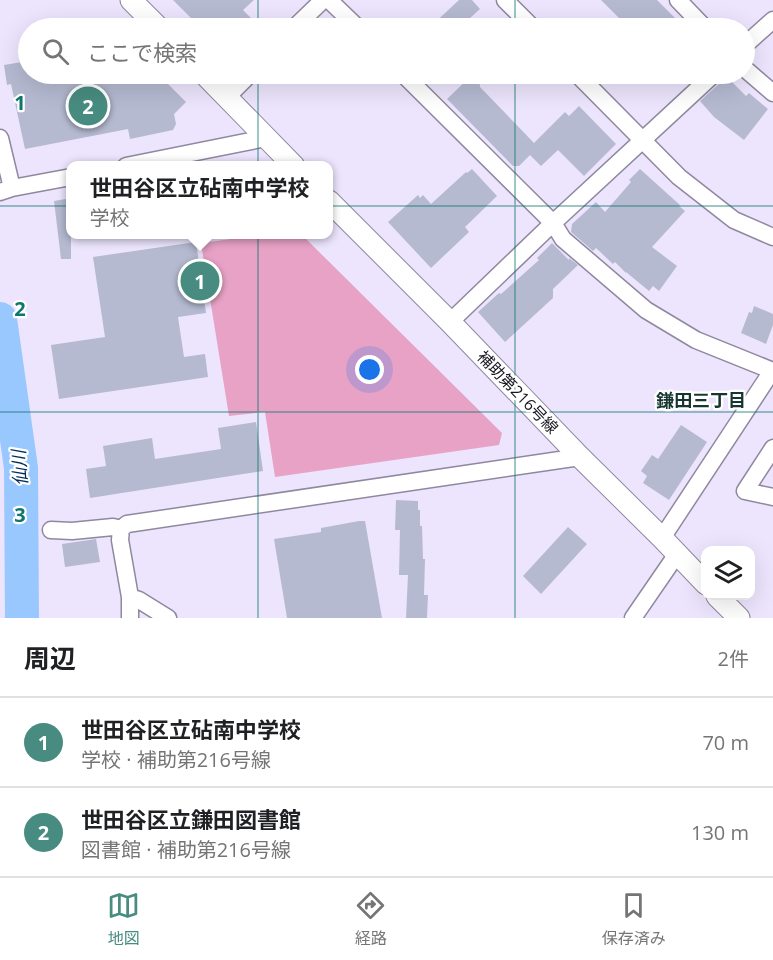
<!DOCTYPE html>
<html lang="ja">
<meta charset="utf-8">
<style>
body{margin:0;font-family:"Open Sans","Noto Sans JP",sans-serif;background:#f2f2f2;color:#202124}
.controls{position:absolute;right:18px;bottom:18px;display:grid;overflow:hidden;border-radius:12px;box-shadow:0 6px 24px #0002}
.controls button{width:54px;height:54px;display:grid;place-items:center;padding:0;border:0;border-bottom:2px solid #e0e0e0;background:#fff;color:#202124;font:30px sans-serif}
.you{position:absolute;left:370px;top:370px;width:21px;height:21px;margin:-15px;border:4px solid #fff;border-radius:50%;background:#1a73e8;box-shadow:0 0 0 9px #1a73e833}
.badge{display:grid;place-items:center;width:39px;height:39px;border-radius:50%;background:#488c81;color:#fff;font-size:20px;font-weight:700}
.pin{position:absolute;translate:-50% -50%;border:3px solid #fff;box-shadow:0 2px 6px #0006}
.popup{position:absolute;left:66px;top:161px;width:267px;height:78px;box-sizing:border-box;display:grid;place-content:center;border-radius:12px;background:#fff;filter:drop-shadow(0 2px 4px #0005);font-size:20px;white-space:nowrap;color:#757577}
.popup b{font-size:22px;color:#202124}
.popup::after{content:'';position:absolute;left:50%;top:100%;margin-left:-12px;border:12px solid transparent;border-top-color:#fff}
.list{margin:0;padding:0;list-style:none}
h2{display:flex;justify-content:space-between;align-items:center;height:78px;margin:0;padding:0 24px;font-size:26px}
h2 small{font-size:20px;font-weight:400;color:#757577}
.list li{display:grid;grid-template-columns:39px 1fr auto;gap:18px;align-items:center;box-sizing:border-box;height:90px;padding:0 24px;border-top:2px solid #e0e0e0}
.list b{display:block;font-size:22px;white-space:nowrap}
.list p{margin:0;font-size:20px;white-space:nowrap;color:#757577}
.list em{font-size:20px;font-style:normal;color:#757577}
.icon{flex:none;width:33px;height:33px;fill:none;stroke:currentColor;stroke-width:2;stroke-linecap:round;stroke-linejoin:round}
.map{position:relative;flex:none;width:773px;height:618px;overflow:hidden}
.search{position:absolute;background:#fff;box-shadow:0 6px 24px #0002;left:18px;right:18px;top:18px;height:66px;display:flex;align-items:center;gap:15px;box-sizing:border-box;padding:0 21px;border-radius:33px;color:#757577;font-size:22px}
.sheet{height:258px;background:#fff}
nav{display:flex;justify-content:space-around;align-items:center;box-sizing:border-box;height:84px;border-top:2px solid #e0e0e0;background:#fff;font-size:16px;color:#757577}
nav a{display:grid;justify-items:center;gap:3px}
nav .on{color:#488c81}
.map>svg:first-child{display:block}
</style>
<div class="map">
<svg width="773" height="618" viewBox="0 0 773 618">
<rect width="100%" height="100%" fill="#ece5fd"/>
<path fill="#e8a2c6" d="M270,234L302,235L502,433L499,445L275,477L265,412L229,416L201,243Z"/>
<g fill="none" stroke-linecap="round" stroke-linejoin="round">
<path stroke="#99c8ff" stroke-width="34" d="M0,319L21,468L22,618"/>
</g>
<path fill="#b5bad1" d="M173,0H254L243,10L261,28H201Z
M459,0H472L480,9L459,28H429Z
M601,0H657L675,18L664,28H629Z
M28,61V74H158L186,102L174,114L176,124L173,130L130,139L128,129L25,149L11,84L7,85L4,65Z
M473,74H479L480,87L534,143L565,112L569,116L579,106L616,144L584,176L558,150L541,166L530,155L519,166H513L447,99Z
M724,74L746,96L749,93L768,109L744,140L714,117L700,101L721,82Z
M472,169L497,196L465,227L469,232L431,268L388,222L418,195L420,198L423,195L431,204L466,172L467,173Z
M640,169L680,205L679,206L685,211L652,247L677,266L659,291L653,286L649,291L626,272V273L615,262L613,264L596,248L593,251L571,232L572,224L596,202L605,212L631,182L629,180Z
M71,198V259H61L54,201Z
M196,242L206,313L178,317L184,357L205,354L208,377L59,399L51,345L105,337L93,257Z
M552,243L569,260V258L578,265L553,289V298L505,342L478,312L499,293L501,294L539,260L537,258Z
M754,306L773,314V325L766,344L741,333L749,312L752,313Z
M256,422L263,471L90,498L86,469L106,466L103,446L152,438L155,459L221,449L218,428Z
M681,425L707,442L669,500L643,483L647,476L641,471L652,455L658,459Z
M396,500L418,501V510H420V526H422L423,559H425L424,595H428L427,618H406L408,575H399L400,530H395Z
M359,521H365L382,618H287L274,539L321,532V528Z
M568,527L587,544L541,594L523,576Z
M96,539L100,562L65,567L62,544Z"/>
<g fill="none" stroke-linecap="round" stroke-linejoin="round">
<defs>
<path id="minor" d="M329,0L358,28
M505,0L533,28
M678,0L705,28
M294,28L323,0
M744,46L773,20
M744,68L773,93
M403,74L553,223L563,239L646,310L696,340L773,371
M577,74L679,177L734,220L773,237
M227,97L250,74
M0,138L12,188
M126,166L266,138
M0,192L12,188L71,177
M450,322L553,223L714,74
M773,448L745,491L773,497
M121,529L120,540L130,597V618
M51,530L72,531L113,527L121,529L127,524L580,457
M662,538L772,371
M130,597L139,600L168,618
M633,618L677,554"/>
<path id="tertiary" d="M131,0L159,28
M204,74L294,166
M329,201L450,322L580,457L662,538L706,584
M717,596L739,618"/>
</defs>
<use href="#minor" stroke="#8f889e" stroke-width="19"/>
<use href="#tertiary" stroke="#8f889e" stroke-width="23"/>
<use href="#minor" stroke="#fff" stroke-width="16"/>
<use href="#tertiary" stroke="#fff" stroke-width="21"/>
</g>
<path fill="none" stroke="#0f766e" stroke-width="1.5" stroke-opacity="0.55" d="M258,0V28M515,0V28M258,74V618M515,74V618M0,206H773M0,412H773"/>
<g text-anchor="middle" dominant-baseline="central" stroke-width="4.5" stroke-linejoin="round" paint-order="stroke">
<g font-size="16" fill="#19161f" stroke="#fff">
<text transform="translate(518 392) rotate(46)">補助第216号線</text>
</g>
<g font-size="18" font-weight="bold" fill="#153631" stroke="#fff">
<text x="701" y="400">鎌田三丁目</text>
</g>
<g font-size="18" font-style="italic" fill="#022c56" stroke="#fff">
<text transform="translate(19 468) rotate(-94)">仙川</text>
</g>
</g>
<g font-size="20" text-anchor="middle" font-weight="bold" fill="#0f766e" stroke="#fff" stroke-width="4.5" stroke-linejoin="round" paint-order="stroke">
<text x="20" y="110">1</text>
<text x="20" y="316">2</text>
<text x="20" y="522">3</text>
</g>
</svg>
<div class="controls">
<button><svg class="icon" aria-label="layers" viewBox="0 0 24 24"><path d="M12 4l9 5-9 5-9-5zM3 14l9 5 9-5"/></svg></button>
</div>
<div class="you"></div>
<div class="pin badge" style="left:200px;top:281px">1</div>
<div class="popup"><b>世田谷区立砧南中学校</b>学校</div>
<div class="pin badge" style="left:88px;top:106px">2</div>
<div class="search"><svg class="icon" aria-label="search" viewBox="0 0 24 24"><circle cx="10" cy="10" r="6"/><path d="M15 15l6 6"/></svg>ここで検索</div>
</div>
<section class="sheet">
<h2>周辺<small>2件</small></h2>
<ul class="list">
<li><span class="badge">1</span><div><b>世田谷区立砧南中学校</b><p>学校 · 補助第216号線</p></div><em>70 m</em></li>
<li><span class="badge">2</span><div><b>世田谷区立鎌田図書館</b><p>図書館 · 補助第216号線</p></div><em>130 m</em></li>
</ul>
</section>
<nav>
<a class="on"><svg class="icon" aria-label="map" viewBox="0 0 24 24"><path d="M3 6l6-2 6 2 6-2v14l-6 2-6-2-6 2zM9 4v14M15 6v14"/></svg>地図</a>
<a><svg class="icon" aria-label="directions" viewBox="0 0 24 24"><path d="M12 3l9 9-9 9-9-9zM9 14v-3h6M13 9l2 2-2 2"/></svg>経路</a>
<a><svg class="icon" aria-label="saved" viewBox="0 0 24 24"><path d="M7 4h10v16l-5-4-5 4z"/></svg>保存済み</a>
</nav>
